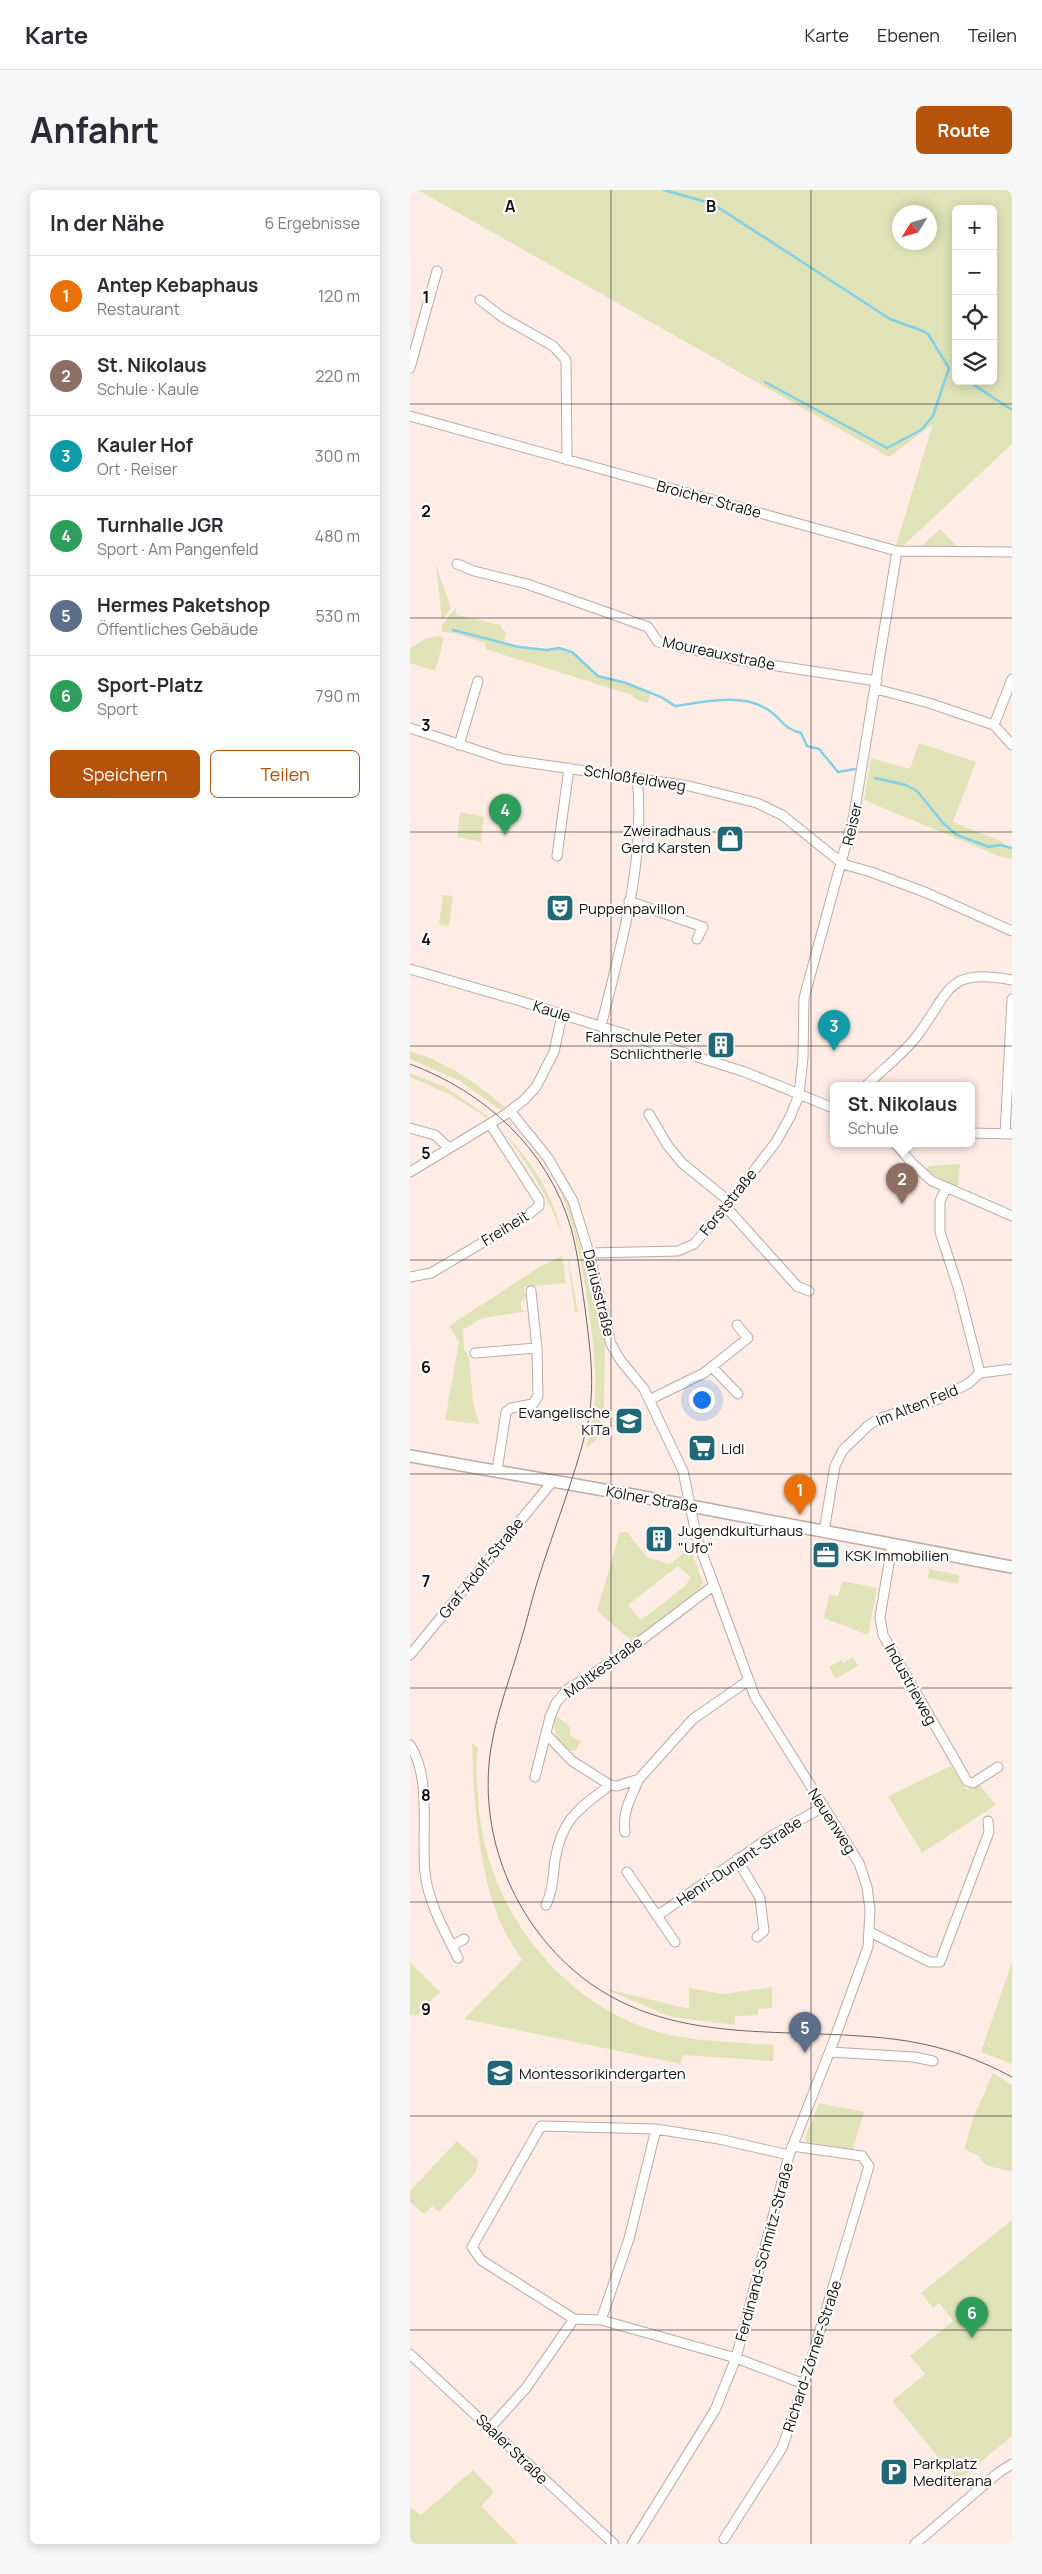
<!DOCTYPE html>
<html lang="de">
<meta charset="utf-8">
<style>
body{margin:0;font-family:Manrope,sans-serif;background:#f7f7f7;color:#2b2b33}
.controls{position:absolute;right:15px;top:15px;display:grid;overflow:hidden;border-radius:8px;box-shadow:0 2px 12px #0003}
.controls button{width:45px;height:45px;display:grid;place-items:center;padding:0;border:0;border-bottom:1px solid #e1e1e2;background:#fff;color:#2b2b33;font:25px sans-serif}
.compass{position:absolute;left:482px;top:15px;width:45px;height:45px;border-radius:50%;background:#fff;box-shadow:0 2px 12px #0003;rotate:233deg}
.you{position:absolute;left:291px;top:1209px;width:18px;height:18px;margin:-12px;border:4px solid #fff;border-radius:50%;background:#1a73e8;box-shadow:0 0 0 8px #1a73e833}
.badge{display:grid;place-items:center;width:32px;height:32px;border-radius:50%;background:#b45309;color:#fff;font-size:16px;font-weight:700}
.pin{position:absolute;translate:-50% -41px;filter:drop-shadow(0 1px 2px #0008)}
.pin::after{content:'';position:absolute;top:26px;width:18px;height:15px;background:inherit;clip-path:polygon(0 0,100% 0,50% 100%)}
.popup{position:absolute;left:420px;top:892px;width:145px;height:65px;box-sizing:border-box;display:grid;place-content:center;border-radius:8px;background:#fff;filter:drop-shadow(0 1px 4px #0005);font-size:16px;white-space:nowrap;color:#7c7c81}
.popup b{font-size:19px;color:#2b2b33}
.popup::after{content:'';position:absolute;left:50%;top:100%;margin-left:-10px;border:10px solid transparent;border-top-color:#fff}
.list{margin:0;padding:0;list-style:none}
h2{display:flex;justify-content:space-between;align-items:center;height:65px;margin:0;padding:0 20px;font-size:21px}
h2 small{font-size:16px;font-weight:400;color:#7c7c81}
.list li{display:grid;grid-template-columns:32px 1fr auto;gap:15px;align-items:center;box-sizing:border-box;height:80px;padding:0 20px;border-top:1px solid #e1e1e2}
.list b{display:block;font-size:19px;white-space:nowrap}
.list p{margin:0;font-size:16px;white-space:nowrap;color:#7c7c81}
.list em{font-size:16px;font-style:normal;color:#7c7c81}
.actions{display:flex;gap:10px;padding:15px 20px}
.actions a{flex:1;padding:11px 0;border:1px solid #b45309;border-radius:8px;text-align:center;font-size:18px;color:#b45309}
.actions .main{background:#b45309;color:#fff}
.icon{flex:none;width:28px;height:28px;fill:none;stroke:currentColor;stroke-width:2;stroke-linecap:round;stroke-linejoin:round}
.map{position:relative;flex:none;width:602px;height:2354px;overflow:hidden;border-radius:8px}
header{display:flex;align-items:center;gap:30px;box-sizing:border-box;height:70px;padding:0 25px;background:#fff;border-bottom:1px solid #e1e1e2}
header strong{font-size:24px}
nav{display:flex;gap:28px;margin-inline-start:auto;font-size:18px}
.intro{display:flex;align-items:center;justify-content:space-between;box-sizing:border-box;height:120px;padding:0 30px}
h1{margin:0;font-size:35px}
.button{padding:12px 22px;border-radius:8px;background:#b45309;color:#fff;font-size:18px;font-weight:700}
main{display:flex;gap:30px;padding:0 30px}
aside{flex:1;background:#fff;border-radius:8px;box-shadow:0 2px 12px #0003}
.map>svg:first-child{display:block}
</style>
<header>
<strong>Karte</strong>
<nav><a>Karte</a><a>Ebenen</a><a>Teilen</a></nav>
</header>
<div class="intro"><h1>Anfahrt</h1><a class="button">Route</a></div>
<main>
<aside>
<h2>In der Nähe<small>6 Ergebnisse</small></h2>
<ul class="list">
<li><span class="badge" style="background:#e8710a">1</span><div><b>Antep Kebaphaus</b><p>Restaurant</p></div><em>120 m</em></li>
<li><span class="badge" style="background:#8d6e63">2</span><div><b>St. Nikolaus</b><p>Schule · Kaule</p></div><em>220 m</em></li>
<li><span class="badge" style="background:#0f9aa8">3</span><div><b>Kauler Hof</b><p>Ort · Reiser</p></div><em>300 m</em></li>
<li><span class="badge" style="background:#2e9e5b">4</span><div><b>Turnhalle JGR</b><p>Sport · Am Pangenfeld</p></div><em>480 m</em></li>
<li><span class="badge" style="background:#5c6f8a">5</span><div><b>Hermes Paketshop</b><p>Öffentliches Gebäude</p></div><em>530 m</em></li>
<li><span class="badge" style="background:#2e9e5b">6</span><div><b>Sport-Platz</b><p>Sport</p></div><em>790 m</em></li>
</ul>
<div class="actions"><a class="main">Speichern</a><a>Teilen</a></div>
</aside>
<div class="map">
<svg width="602" height="2354" viewBox="0 0 602 2354">
<rect width="100%" height="100%" fill="#ffede5"/>
<path fill="#dfe3b7" fill-rule="evenodd" d="M8,0H602V254L492,357L486,355L523,234L479,267ZM546,19H583V191H546ZM490,22H520V52H490Z
M530,339L548,357H511Z
M26,375L41,418L32,430Z
M46,417V425L91,435V438L96,442L94,453L42,441L114,459H153L163,463L187,486L208,490L240,504L238,513L227,510L222,505L75,459L76,453L43,443L32,442V435Z
M28,446L34,448L25,481L0,473V458L17,448Z
M509,553L566,572L543,632L595,653L594,656L602,659V669L591,667L454,610L461,568L500,579Z
M50,622L74,627L71,652L47,647Z
M33,705L43,706L39,736L29,735Z
M0,861C37,872 66,893 95,917L90,920L50,891L0,869Z
M0,883L37,898L79,927L77,928L43,906L0,887Z
M94,943C123,972 142,1005 153,1045C138,1008 119,974 94,943Z
M550,974L548,998L515,980L519,976Z
M140,980L154,1004L164,1032L195,1152L194,1215L191,1231L187,1249L176,1258C191,1210 185,1164 178,1115C171,1067 163,1023 140,980Z
M156,1057L168,1122L165,1123Z
M152,1066L156,1093L114,1097V1104H118V1106L111,1112V1120L119,1121L72,1128L53,1140L54,1159L59,1167L63,1211L69,1234L35,1230L49,1152L39,1136L131,1076Z
M210,1342H217L237,1367L260,1374L280,1357L293,1393L289,1399L222,1451L187,1421ZM268,1376L281,1388L274,1397L231,1430L218,1415Z
M519,1379L549,1385L548,1394L518,1388Z
M432,1391L467,1398L458,1445L414,1428L419,1405L428,1406Z
M443,1467L448,1476L425,1489L419,1477L432,1470L433,1473Z
M146,1525L160,1537V1545L171,1552L165,1561L157,1560C146,1550 141,1539 146,1525Z
M62,1553L68,1558C65,1574 67,1591 68,1607C73,1707 138,1801 233,1837C277,1853 319,1851 364,1855L363,1871L273,1865L271,1874L54,1829L112,1770C104,1756 93,1742 88,1727C67,1671 64,1611 62,1553Z
M541,1576L556,1600L568,1593L586,1615L512,1663L478,1606Z
M0,1772L30,1802L5,1827L4,1824L0,1826Z
M602,1772V1874L571,1862Z
M362,1797V1818L348,1819V1825L325,1826V1835L261,1827L193,1798L279,1819V1798L313,1804Z
M583,1883L602,1895V1982L575,1975L569,1966L554,1959L564,1926Z
M409,1913L454,1922L443,1959L397,1952L395,1948Z
M47,1951L68,1970L66,1982L29,2022L22,2016L14,2024L0,2012V2001Z
M602,2030V2246L548,2291L482,2211L515,2184L500,2166L543,2131L529,2113L523,2118L511,2103Z
M63,2280L84,2302L71,2316L108,2354H0V2317L11,2325Z"/>
<g fill="none" stroke-linecap="round" stroke-linejoin="round">
<path stroke="#82d0e7" stroke-width="2.5" d="M254,0L303,14L480,129L513,141L518,144L539,178L523,226L511,240L477,258L355,192
M558,191L602,220
M43,440L109,457L137,460L149,458L162,462L188,486L216,493L251,507L265,516C295,512 331,503 357,519C373,529 370,537 391,543L397,556L409,559L428,582L445,579
M465,588L496,595L507,601L533,633L547,645L579,657L590,655L602,658"/>
<defs>
<path id="minor" d="M70,110L92,127L143,156L156,170L157,270
M0,178L27,81
M0,226L487,361L602,362
M47,374L64,381L117,394L238,437L248,452L328,470L467,491
M466,499L519,513L584,535L602,555
M584,535L602,489
M0,538L93,569L279,596L347,613L372,625L433,674L461,682L517,703L602,741
M49,555L68,491
M147,666L159,578
M219,711L293,737L287,749
M0,779L107,810L335,882L423,918
M191,836C211,756 236,670 227,587
M457,895C473,879 493,864 507,846C541,801 536,777 602,790
M101,922L138,968L163,1011L179,1063L201,1154L211,1171L234,1199L273,1281L287,1349L345,1507L449,1673L457,1697L460,1720L458,1757L423,1853L379,1965L326,2168L305,2220L222,2354
M239,924L258,956L272,973L320,1012
M0,938L25,945L39,958
M561,943L602,944
M595,944L602,809
M485,953L502,973L522,991L602,1026
M0,982L96,924L114,910L126,897L144,862L152,825
M316,1017L387,1096L399,1101
M179,1063L268,1061L284,1054L316,1017L366,952L380,927L389,905L393,868L394,808L444,625L487,361
M0,1087L21,1083L114,1028L129,1016V1010L80,934
M121,1101L127,1158
M65,1163L127,1158L128,1206L123,1214L101,1218L96,1222L87,1281
M302,1177L328,1204
M570,1183L602,1179
M239,1210L294,1183L338,1148L327,1135
M414,1341L425,1276L433,1260L459,1235L468,1229L529,1209L559,1193L570,1183L548,1097L530,1042V1011L536,998
M482,1355L470,1427L473,1445L557,1591L563,1593L588,1577
M0,1465L142,1292
M137,1545L162,1571L200,1595
M0,1555C22,1588 11,1645 15,1683C18,1712 35,1742 48,1768
M125,1587L140,1527L146,1513L158,1499L205,1470L303,1396
M215,1642C212,1622 221,1607 229,1589
M327,1669L350,1708L354,1741L347,1747
M217,1682L265,1752
M136,1715C143,1700 143,1686 145,1670C152,1628 169,1619 200,1595L207,1596L229,1589L283,1529L339,1490
M247,1726L363,1645L413,1617
M460,1742L520,1772H530L579,1642L578,1631
M42,1756L54,1749
M420,1862L504,1867L523,1871
M164,2129L71,2070L62,2057L131,1936L246,1939L309,1949L379,1965
M191,2130L326,2168L394,2194
M0,2164L204,2354
M80,2238L116,2198L164,2129L191,2130L219,2049L246,1939
M314,2349L372,2258L394,2194L459,1976L452,1966L382,1956
M505,2354L588,2283L602,2274"/>
<path id="major" d="M0,1266L228,1306L602,1377"/>
</defs>
<use href="#minor" stroke="#bbaba3" stroke-width="11"/>
<use href="#major" stroke="#bbaba3" stroke-width="14"/>
<use href="#minor" stroke="#fff" stroke-width="9"/>
<use href="#major" stroke="#fff" stroke-width="11"/>
<path stroke="#6f6560" stroke-width="1" d="M0,874C75,902 138,959 161,1038C168,1064 171,1091 175,1118C180,1158 186,1197 177,1237C164,1290 143,1341 127,1393C121,1412 117,1431 111,1450C101,1486 87,1521 81,1558C68,1640 100,1724 162,1779C258,1863 381,1833 497,1851C534,1857 569,1869 602,1887"/>
</g>
<path fill="none" stroke="#140f0c" stroke-width="1" stroke-opacity="0.55" d="M201,0V2354M401,0V2354M0,214H602M0,428H602M0,642H602M0,856H602M0,1070H602M0,1284H602M0,1498H602M0,1712H602M0,1926H602M0,2140H602"/>
<defs>
<symbol id="shop-square" viewBox="-11 -11 22 22"><rect x="-9" y="-9" width="18" height="18" rx="4" fill="#216877" stroke="#fff"/><path d="M-5-2.5h2.3a2.7 3.5 0 0 1 5.4 0H5L5.5 6h-11ZM-1.5-2.5h3a1.5 2.3 0 0 0-3 0Z" fill="#fff"/></symbol>
<symbol id="theatre-square" viewBox="-11 -11 22 22"><rect x="-9" y="-9" width="18" height="18" rx="4" fill="#216877" stroke="#fff"/><path d="M-5-5.5Q0-4 5-5.5V0Q5 5 0 6Q-5 5-5 0ZM-3.3-2.5H-1v1.5H-3.3ZM1-2.5H3.3v1.5H1ZM-2.8 1Q0 5.5 2.8 1Z" fill="#fff"/></symbol>
<symbol id="building-square" viewBox="-11 -11 22 22"><rect x="-9" y="-9" width="18" height="18" rx="4" fill="#216877" stroke="#fff"/><path d="M-4-6H4V6H1V3H-1V6H-4ZM-2.5-4.3h1.7v1.8h-1.7ZM.8-4.3h1.7v1.8H.8ZM-2.5-1h1.7V.8h-1.7ZM.8-1h1.7V.8H.8Z" fill="#fff"/></symbol>
<symbol id="school-square" viewBox="-11 -11 22 22"><rect x="-9" y="-9" width="18" height="18" rx="4" fill="#216877" stroke="#fff"/><path d="M0-5L7-2L0 1L-7-2ZM-4 1L0 2.5L4 1V4Q0 6-4 4Z" fill="#fff"/></symbol>
<symbol id="supermarket-square" viewBox="-11 -11 22 22"><rect x="-9" y="-9" width="18" height="18" rx="4" fill="#216877" stroke="#fff"/><path d="M-6-5.5h2.5l.6 2H6L4.5 2H-2.5L-4.4-4H-6ZM-1.5 3.2a1.3 1.3 0 1 0 .1 0ZM3 3.2a1.3 1.3 0 1 0 .1 0Z" fill="#fff"/></symbol>
<symbol id="office-square" viewBox="-11 -11 22 22"><rect x="-9" y="-9" width="18" height="18" rx="4" fill="#216877" stroke="#fff"/><path d="M-6-3h4V-5.5h4V-3h4V5H-6ZM-1-4.5V-3h2v-1.5ZM-6 0V1H6V0Z" fill="#fff"/></symbol>
<symbol id="parking-square" viewBox="-11 -11 22 22"><rect x="-9" y="-9" width="18" height="18" rx="4" fill="#216877" stroke="#fff"/><path d="M-3.5-5.5H1a3.5 3.5 0 0 1 0 7H-1V5.5H-3.5ZM-1-3.4V-.6H.8a1.4 1.4 0 0 0 0-2.8Z" fill="#fff"/></symbol>
</defs>
<g fill-rule="evenodd">
<use href="#shop-square" x="304" y="633" width="32" height="32"/>
<use href="#theatre-square" x="134" y="702" width="32" height="32"/>
<use href="#building-square" x="295" y="839" width="32" height="32"/>
<use href="#school-square" x="203" y="1215" width="32" height="32"/>
<use href="#supermarket-square" x="276" y="1242" width="32" height="32"/>
<use href="#building-square" x="233" y="1333" width="32" height="32"/>
<use href="#office-square" x="400" y="1349" width="32" height="32"/>
<use href="#school-square" x="74" y="1867" width="32" height="32"/>
<use href="#parking-square" x="468" y="2266" width="32" height="32"/>
</g>
<g text-anchor="middle" dominant-baseline="central" stroke-width="4.5" stroke-linejoin="round" paint-order="stroke">
<g font-size="15" fill="#140f0c" stroke="#fff">
<text transform="translate(299 309) rotate(15)">Broicher Straße</text>
<text transform="translate(309 463) rotate(12)">Moureauxstraße</text>
<text transform="translate(225 588) rotate(9)">Schloßfeldweg</text>
<text transform="translate(442 634) rotate(-77)">Reiser</text>
<text transform="translate(142 821) rotate(18)">Kaule</text>
<text transform="translate(318 1012) rotate(-51)">Forststraße</text>
<text transform="translate(95 1038) rotate(-32)">Freiheit</text>
<text transform="translate(189 1103) rotate(76)">Dariusstraße</text>
<text transform="translate(507 1215) rotate(-22)">Im Alten Feld</text>
<text transform="translate(242 1309) rotate(10)">Kölner Straße</text>
<text transform="translate(71 1378) rotate(-51)">Graf-Adolf-Straße</text>
<text transform="translate(193 1477) rotate(-36)">Moltkestraße</text>
<text transform="translate(501 1494) rotate(61)">Industrieweg</text>
<text transform="translate(422 1631) rotate(57)">Neuenweg</text>
<text transform="translate(329 1671) rotate(-34)">Henri-Dunant-Straße</text>
<text transform="translate(354 2062) rotate(-75)">Ferdinand-Schmitz-Straße</text>
<text transform="translate(402 2166) rotate(-72)">Richard-Zörner-Straße</text>
<text transform="translate(102 2259) rotate(44)">Saaler Straße</text>
</g>
<g font-size="15" fill="#140f0c" stroke="#fff" text-anchor="start">
<text x="301" y="640" text-anchor="end">Zweiradhaus<tspan x="301" dy="17">Gerd Karsten</tspan></text>
<text x="169" y="718">Puppenpavillon</text>
<text x="292" y="846" text-anchor="end">Fahrschule Peter<tspan x="292" dy="17">Schlichtherle</tspan></text>
<text x="200" y="1222" text-anchor="end">Evangelische<tspan x="200" dy="17">KiTa</tspan></text>
<text x="311" y="1258">Lidl</text>
<text x="268" y="1340">Jugendkulturhaus<tspan x="268" dy="17">"Ufo"</tspan></text>
<text x="435" y="1365">KSK Immobilien</text>
<text x="109" y="1883">Montessorikindergarten</text>
<text x="503" y="2273">Parkplatz<tspan x="503" dy="17">Mediterana</tspan></text>
</g>
</g>
<g font-size="16" text-anchor="middle" font-weight="bold" fill="#140f0c" stroke="#fff" stroke-width="4.5" stroke-linejoin="round" paint-order="stroke">
<text x="100" y="22">A</text>
<text x="301" y="22">B</text>
<text x="16" y="113">1</text>
<text x="16" y="327">2</text>
<text x="16" y="541">3</text>
<text x="16" y="755">4</text>
<text x="16" y="969">5</text>
<text x="16" y="1183">6</text>
<text x="16" y="1397">7</text>
<text x="16" y="1611">8</text>
<text x="16" y="1825">9</text>
</g>
</svg>
<div class="controls">
<button>+</button>
<button>−</button>
<button><svg class="icon" aria-label="locate" viewBox="0 0 24 24"><circle cx="12" cy="12" r="6"/><path d="M12 2v4M12 18v4M2 12h4M18 12h4"/></svg></button>
<button><svg class="icon" aria-label="layers" viewBox="0 0 24 24"><path d="M12 4l9 5-9 5-9-5zM3 14l9 5 9-5"/></svg></button>
</div>
<svg class="compass" viewBox="-18 -18 36 36"><path d="M0-13l5 13h-10z" fill="#e53935"/><path d="M0 13l5-13h-10z" fill="#7c7c81"/></svg>
<div class="you"></div>
<div class="pin badge" style="left:390px;top:1325px;background:#e8710a">1</div>
<div class="pin badge" style="left:492px;top:1014px;background:#8d6e63">2</div>
<div class="popup"><b>St. Nikolaus</b>Schule</div>
<div class="pin badge" style="left:424px;top:861px;background:#0f9aa8">3</div>
<div class="pin badge" style="left:95px;top:645px;background:#2e9e5b">4</div>
<div class="pin badge" style="left:395px;top:1863px;background:#5c6f8a">5</div>
<div class="pin badge" style="left:562px;top:2148px;background:#2e9e5b">6</div>
</div>
</main>
